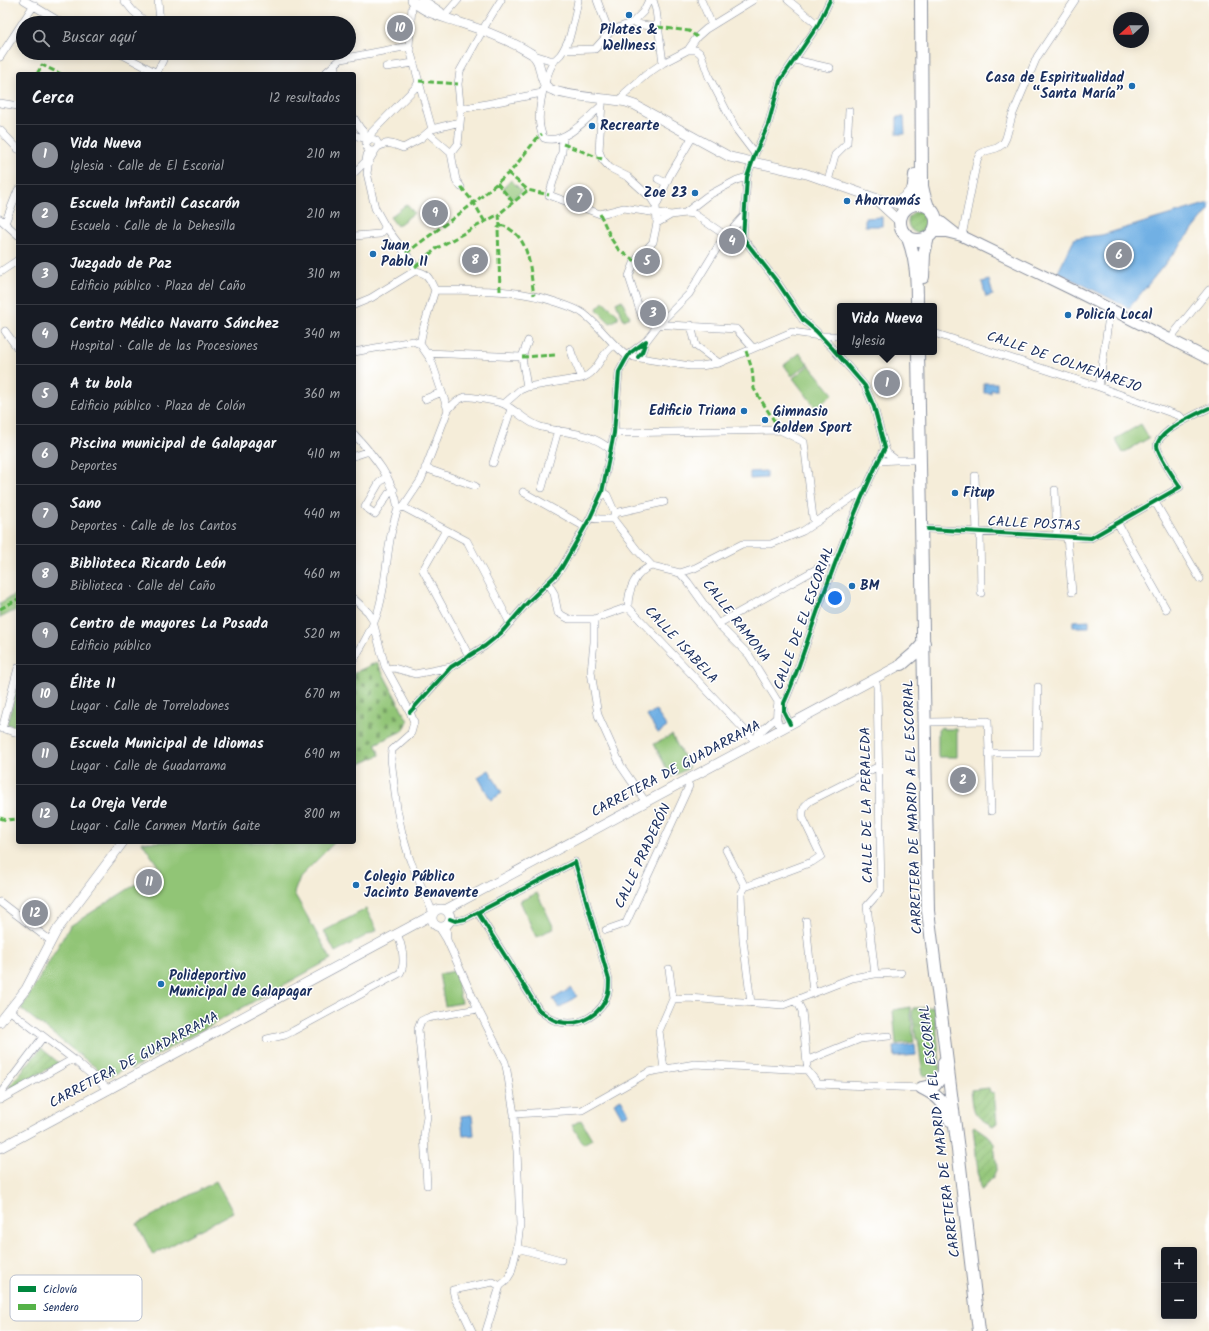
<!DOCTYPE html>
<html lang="es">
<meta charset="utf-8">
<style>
body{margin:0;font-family:Kalam,sans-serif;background:#20242c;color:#f1f3f6}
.controls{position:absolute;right:12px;bottom:12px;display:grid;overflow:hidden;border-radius:4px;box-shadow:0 2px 10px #0003}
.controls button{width:36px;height:36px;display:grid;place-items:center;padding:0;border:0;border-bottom:1px solid #363941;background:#171b24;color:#f1f3f6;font:20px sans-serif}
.compass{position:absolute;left:1113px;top:12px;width:36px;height:36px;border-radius:50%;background:#171b24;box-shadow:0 2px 10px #0003;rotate:249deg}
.you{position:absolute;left:835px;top:598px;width:14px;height:14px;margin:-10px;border:3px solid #fff;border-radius:50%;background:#1a73e8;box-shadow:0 0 0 6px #1a73e833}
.badge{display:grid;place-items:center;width:26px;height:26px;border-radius:50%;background:#8c9099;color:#fff;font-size:13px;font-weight:700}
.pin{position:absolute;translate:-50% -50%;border:2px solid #fff;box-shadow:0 1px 4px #0006}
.popup{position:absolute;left:837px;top:303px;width:100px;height:52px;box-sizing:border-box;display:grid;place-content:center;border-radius:4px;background:#171b24;filter:drop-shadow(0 1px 3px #0005);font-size:13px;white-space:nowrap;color:#9ea1a6}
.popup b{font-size:15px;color:#f1f3f6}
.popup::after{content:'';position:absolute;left:50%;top:100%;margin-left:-8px;border:8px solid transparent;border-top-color:#171b24}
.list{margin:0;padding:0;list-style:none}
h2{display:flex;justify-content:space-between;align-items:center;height:52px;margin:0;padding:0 16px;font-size:17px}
h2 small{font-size:13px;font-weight:400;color:#9ea1a6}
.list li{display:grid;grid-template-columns:26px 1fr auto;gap:12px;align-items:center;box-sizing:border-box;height:60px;padding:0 16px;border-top:1px solid #363941}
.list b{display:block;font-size:15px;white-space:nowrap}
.list p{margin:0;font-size:13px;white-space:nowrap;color:#9ea1a6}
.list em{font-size:13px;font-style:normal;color:#9ea1a6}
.icon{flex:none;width:22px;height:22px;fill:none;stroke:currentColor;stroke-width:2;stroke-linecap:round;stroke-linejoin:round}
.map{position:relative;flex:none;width:1209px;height:1331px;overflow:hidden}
.search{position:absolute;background:#171b24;box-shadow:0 2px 10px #0003;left:16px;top:16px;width:340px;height:44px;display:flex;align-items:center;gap:10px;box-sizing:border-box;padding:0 14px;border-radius:22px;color:#9ea1a6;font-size:15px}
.panel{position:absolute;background:#171b24;box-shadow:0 2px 10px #0003;left:16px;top:72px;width:340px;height:772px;border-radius:4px}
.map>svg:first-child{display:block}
</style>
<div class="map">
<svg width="1209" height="1331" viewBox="0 0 1209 1331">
<defs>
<pattern id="grass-tufts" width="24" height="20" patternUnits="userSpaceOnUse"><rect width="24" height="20" fill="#91c576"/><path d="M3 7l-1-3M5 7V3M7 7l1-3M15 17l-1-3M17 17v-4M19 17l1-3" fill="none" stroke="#76a064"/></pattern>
<pattern id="cemetery-stones" width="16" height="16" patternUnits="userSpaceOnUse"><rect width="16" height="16" fill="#91c576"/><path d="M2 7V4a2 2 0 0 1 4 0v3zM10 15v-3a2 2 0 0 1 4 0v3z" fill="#76a064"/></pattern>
<pattern id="garden-furrows" width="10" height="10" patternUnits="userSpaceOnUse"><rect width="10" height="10" fill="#91c576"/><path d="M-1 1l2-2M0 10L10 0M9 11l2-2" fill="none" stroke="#76a064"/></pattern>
</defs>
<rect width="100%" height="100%" fill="#fff"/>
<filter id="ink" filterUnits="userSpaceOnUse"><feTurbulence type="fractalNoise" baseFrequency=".025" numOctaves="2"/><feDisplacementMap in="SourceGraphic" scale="8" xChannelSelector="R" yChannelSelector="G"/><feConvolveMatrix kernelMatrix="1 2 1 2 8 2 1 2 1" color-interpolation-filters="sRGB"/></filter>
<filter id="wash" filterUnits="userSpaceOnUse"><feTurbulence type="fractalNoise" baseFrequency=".012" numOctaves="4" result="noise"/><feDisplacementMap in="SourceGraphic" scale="16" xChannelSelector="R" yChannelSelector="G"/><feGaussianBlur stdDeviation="0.9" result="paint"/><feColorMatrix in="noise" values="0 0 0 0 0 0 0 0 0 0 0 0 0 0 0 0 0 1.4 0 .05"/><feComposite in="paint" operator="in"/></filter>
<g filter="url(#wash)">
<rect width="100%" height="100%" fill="#f5edd9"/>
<path fill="url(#grass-tufts)" stroke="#567a6a" d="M935,1007L940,1069L930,1082L929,1075L923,1076L918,1039H916L912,1011L913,1010V1008Z"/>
<path fill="url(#cemetery-stones)" stroke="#567a6a" d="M377,662L408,721L404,730L375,744L380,755L354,767V673Z"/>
<path fill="#91c576" stroke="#567a6a" d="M511,180L522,191L512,199L503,188Z
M407,204L414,213L397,226L390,217Z
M622,300L630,317L624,320L616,303Z
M603,302L605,303L618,315V318L613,322L610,323L598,311L597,308Z
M800,353L808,364L792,376L784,365Z
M809,365L833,394L816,408L793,378Z
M1141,424L1149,438L1123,453L1115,439Z
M18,593V609L0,618V603Z
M17,689H18V727L7,724Z
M943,727V729H957V757H938V730L940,728Z
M672,735L689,768L671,777L654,744Z
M142,842H335L300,877L294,893L331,959L131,1069L129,1066L108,1077L21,1009L70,926L160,869Z
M537,893L554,928L536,937L520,901Z
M366,909L377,930L335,952L324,931Z
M455,971L461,1003L445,1006L439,974Z
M910,1007L914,1042L896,1044L893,1010Z
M581,1120L592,1139L583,1144L572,1125Z
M216,1181L233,1212L153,1255L137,1224Z"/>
<path fill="url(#garden-furrows)" stroke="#567a6a" d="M908 222a11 11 0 1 1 22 0a11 11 0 1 1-22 0Z
M41,1048L59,1063L11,1089L9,1087Z
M989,1088L990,1092L994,1093L997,1123L993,1126C972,1115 974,1113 971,1090Z
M974,1126L991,1138L994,1144L997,1168L993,1177L982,1190H980L973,1127Z"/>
<path fill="#71b0e4" stroke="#4670a1" d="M897,117H904L905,134H897Z
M1209,203V210L1129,308L1058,272L1075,238L1102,235Z
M882,217V226H865V218Z
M989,280L993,295L986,297L982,282Z
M984,383H997V390H991V393H984Z
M766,471V478L750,479V472Z
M1089,620V627H1073V621Z
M655,710L667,727L658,733L647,716Z
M489,770L502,793L491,800L478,777Z
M571,988L577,996L559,1008L553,999Z
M915,1044L916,1055L895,1057L894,1047Z
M621,1099L629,1113L622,1117L614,1103Z
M472,1115L474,1135L463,1136L461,1116Z"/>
</g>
<g filter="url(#ink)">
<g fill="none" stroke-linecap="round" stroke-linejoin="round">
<defs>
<path id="street" d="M24,0L62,23
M124,0L133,11L147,23
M158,0L160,23
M578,0C576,13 573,26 569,39C566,44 564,50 560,55C558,57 556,59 554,61C544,78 533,121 544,138C563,146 589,117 602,105
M597,0L606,24L611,31
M653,0L656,10L663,63
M701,0L712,25
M788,0L818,25
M419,2L415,3L412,7L409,46L432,129
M445,15L458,0
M633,22L643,12L649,0
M564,50L595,49L611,31L633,22L642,25L658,27
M688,50H696L701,54L709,77L736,129L755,154
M119,53L157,73
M534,55L550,60H555
M0,57L34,5
M795,60L830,68
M335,64L337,74
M386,67L414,63
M156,74L163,60L164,53
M324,74L341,59L409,46
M620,101L625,93L647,74L663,63L688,50L697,37L706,29L753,0
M602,102L599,151L602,159L610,168L628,177L651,198L656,206
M0,103L18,106
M461,109L542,93
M354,118L360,128L370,139
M0,130L18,149
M428,133L451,153L456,180L461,187
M354,135L369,140
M693,136L670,175L656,206L657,223L653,242L644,252L635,261L629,276L630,280L642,317L647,321L653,324L736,329L753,348
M563,137L562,152L549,195L600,214L624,208L671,215
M366 145a6 6 0 1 1 12 0a6 6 0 1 1-12 0Z
M370,139L372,132L416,87L419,81
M378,147C388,141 393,144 403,148L420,139L432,129L460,122
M375,151L369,161L367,173L375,208L385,226L413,263L415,271
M451,153L458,144L461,114L458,84L460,71L486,24L501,0
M354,173L366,161L367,155
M658,179L666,183
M828,181L835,155L847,143L849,111
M685,213L694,214L725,235
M0,219L18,235
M5,223L18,190
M657,223L671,215L685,213L707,196L737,180L747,177
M354,236L380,234L384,230L385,226
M962,236L977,160L980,154L986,151L997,148L1003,144L1006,138L1012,116L1037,57L1075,0
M415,271C429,273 429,279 435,290
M0,272L18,260
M435,290C477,291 516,288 556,302C565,305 576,308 584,314C600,326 611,344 627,356
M435,290L423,329L420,344L431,360L448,410
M354,305L371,298L415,271
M691,325L696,346L719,363
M5,331L18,349
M934,333L1099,387L1180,416L1184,421
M1171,340L1175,332L1209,290
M646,341L659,324L689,294L725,235L729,233L744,216
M570,348L573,357L582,378
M354,352L413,341L420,344
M427,353L522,357
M634,357L690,366H701L719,363L792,332L820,336H840
M527,387L522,357L528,341
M1099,387L1110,309
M425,399L442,392
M504,404L520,390L527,387L582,378C599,372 600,354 614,345
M614,433L780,430L804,442L813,518L817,522
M354,434C374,456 394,479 398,509
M354,456L369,451
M896,460H920
M878,461L896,460L887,453L885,448
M493,463L511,409
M425,468L475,486
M387,476L379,483L365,507L375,514L389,493L394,490
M975,476L977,532
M542,488L558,430
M1055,490L1057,536
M523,492L585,527
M602,492L607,495L615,513L613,517
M1155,502L1200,579
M403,507L467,541L510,623
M615,513L664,502
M590,518L600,519H613
M613,519L637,550L652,566L680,573L688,582L718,624L749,655L778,702L784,703
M1118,524L1166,609
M928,529L1091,538L1180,487C1175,479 1158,455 1157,446C1157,432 1198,413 1209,408
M446,530L423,570L469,656
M980,532L981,593
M1067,537L1072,592
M680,573L695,568L742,544H771L803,531L865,489
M548,583L554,593L558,613L569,619H594L628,607
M354,599L368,612L372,618L385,666L410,712L414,722L411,733L392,750L391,759L397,809L402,833L410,860L433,913
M628,607L756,742
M628,607C628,591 635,571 652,566
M594,619V642L591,672L598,715L621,766L645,801
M718,624L838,557
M354,660C363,643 374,627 379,608C388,575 386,541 398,509L403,507L421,480L448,410C452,405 458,399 465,397C471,396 499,402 504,404C517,411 527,423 541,427C567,434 588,431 610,449
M387,669L394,668L415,674L451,667
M874,679L877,686L881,890L867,906L875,974
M778,702C777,711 774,721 782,728
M410,712L451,667L485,646L501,633L528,602L557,574L562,567L590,518L602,492L614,433L619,372L625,361L630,353L646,341L642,352L638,357
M931,722L988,721L991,811
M790,724L784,712V703C801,666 811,626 826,588C843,541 862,493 885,448L874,407L865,386L832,348L816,331L803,320L778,283L743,238L747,177L755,154L768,125L780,81L818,25L830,0
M0,728L18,733
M2,729L18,668
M756,742L758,734L776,718
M989,753H1037L1038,687
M726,850L745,887
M0,902L51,941
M450,919L455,921L465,919L575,862L609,980C609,984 609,989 608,993C603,1013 581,1027 560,1022C552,1021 546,1015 539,1010L478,913
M806,921L813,993
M446,925L447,939
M439,927L447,940L478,1009L505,1062L507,1071L514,1114L515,1136L517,1151L520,1225L517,1248L511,1273L506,1281L500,1286L486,1331
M606,930L626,923L689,786L686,780
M673,999L688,998L783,1005L852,978L875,974L901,973
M794,1001L799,1005L802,1011L807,1064
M751,1003L743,940L741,894L745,887L812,862L821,856L803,818C802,810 804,806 810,801L879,766
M9,1010L73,1059L109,1090
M267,1039L285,1035L293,1031L400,973C406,964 402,944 397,934
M808,1060L860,1039L889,1036
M664,1069L659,1031L673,999L669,969
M0,1094L43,1037
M0,1100L73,1059
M514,1114L582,1110L649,1072L695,1064L807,1070L818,1084L922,1088
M427,1185L424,1135L427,1116L418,1029L421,1021L427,1018L478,1009
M517,1248L561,1260
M472,1331L463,1312L455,1299L453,1290L493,1282L500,1286"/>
<path id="secondary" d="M412,0C425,14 444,17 461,23C483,30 513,42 532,54C543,62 538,78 547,87C558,97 610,98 626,102L635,105L730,157L807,174L872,197L908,207
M422,0L440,12
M876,200L900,222
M893,203C903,199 907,195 913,187
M432 918a9 9 0 1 1 18 0a9 9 0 1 1-18 0Z
M445,910L902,664
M0,1022L26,989L57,930L123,842
M0,1148L432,915"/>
<path id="primary" d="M936,218L955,233
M933,232H946L962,236L1073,290L1209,359"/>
<path id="highway" d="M921,0L922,186L924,195L928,207
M912,204L915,175
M900 222a18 18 0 1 1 36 0a18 18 0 1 1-36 0Z
M907,235C917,262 917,278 917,306
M923,277L924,254L928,237
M918,352L928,911L959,1158L979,1331
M902,664L916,652L924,643
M922,1088C938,1096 945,1102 950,1120
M922,1088L935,1085L944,1073V1062"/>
</defs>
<use href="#street" stroke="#888e9c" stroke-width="8"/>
<use href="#secondary" stroke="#888e9c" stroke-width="10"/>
<use href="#primary" stroke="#888e9c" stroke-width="12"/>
<use href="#highway" stroke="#888e9c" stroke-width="14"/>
<use href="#street" stroke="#fff" stroke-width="7"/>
<use href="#secondary" stroke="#fff" stroke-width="9"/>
<use href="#primary" stroke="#fff" stroke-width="10"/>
<use href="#highway" stroke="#fff" stroke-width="12"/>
<path stroke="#55b248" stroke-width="3" stroke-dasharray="6 3" stroke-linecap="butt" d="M658,27L689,31L697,37
M37,74L42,65L61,74
M419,81L458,84
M563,144L602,159
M508,173L528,190
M497,183L513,202
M461,187L474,203L485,222
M600,214L612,240L618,249L635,261
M500,226C504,225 507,227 511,230C531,243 530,273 534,295
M406,253L474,203L512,170L538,137L542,134
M415,267L437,248L499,214
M500,291L498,228L500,226L499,214L528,190L549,195
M746,351L752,369L754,389L780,430
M522,357L556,355
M0,609L18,599
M0,818L6,820L18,819"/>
<defs>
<path id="cycleway" d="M928,529L1091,538L1180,487C1175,479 1158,455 1157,446C1157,432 1198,413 1209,408
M410,712L451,667L485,646L501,633L528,602L557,574L562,567L590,518L602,492L614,433L619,372L625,361L630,353L646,341L642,352L638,357
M790,724L784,712V703C801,666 811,626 826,588C843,541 862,493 885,448L874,407L865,386L832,348L816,331L803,320L778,283L743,238L747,177L755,154L768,125L780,81L818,25L830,0
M450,919L455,921L465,919L575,862L609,980C609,984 609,989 608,993C603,1013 581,1027 560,1022C552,1021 546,1015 539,1010L478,913"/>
</defs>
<use href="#cycleway" stroke="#fff" stroke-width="6"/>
<use href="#cycleway" stroke="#00873e" stroke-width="4"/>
</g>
</g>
<g fill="#1f6fb2" stroke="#fff" stroke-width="1.5">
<circle cx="629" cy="15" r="4"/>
<circle cx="1132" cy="86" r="4"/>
<circle cx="592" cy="126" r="4"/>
<circle cx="695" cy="193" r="4"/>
<circle cx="847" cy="201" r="4"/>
<circle cx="373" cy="254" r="4"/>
<circle cx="1068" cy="315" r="4"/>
<circle cx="744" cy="411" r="4"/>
<circle cx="765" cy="420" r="4"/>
<circle cx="955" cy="493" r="4"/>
<circle cx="852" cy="586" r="4"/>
<circle cx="356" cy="885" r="4"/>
<circle cx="161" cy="984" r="4"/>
</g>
<g text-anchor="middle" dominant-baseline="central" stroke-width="3" stroke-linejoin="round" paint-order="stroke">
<g font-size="14" font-weight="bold" fill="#1b2f5e" stroke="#fff" text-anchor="start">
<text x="629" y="30" text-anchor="middle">Pilates &amp;<tspan x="629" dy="16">Wellness</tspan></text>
<text x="1124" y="78" text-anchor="end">Casa de Espiritualidad<tspan x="1124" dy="16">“Santa María”</tspan></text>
<text x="600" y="126">Recrearte</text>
<text x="687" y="193" text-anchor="end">Zoe 23</text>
<text x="855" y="201">Ahorramás</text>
<text x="381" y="246">Juan<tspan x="381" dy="16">Pablo II</tspan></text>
<text x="1076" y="315">Policía Local</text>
<text x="736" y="411" text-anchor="end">Edificio Triana</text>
<text x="773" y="412">Gimnasio<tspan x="773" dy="16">Golden Sport</tspan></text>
<text x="963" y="493">Fitup</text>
<text x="860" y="586">BM</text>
<text x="364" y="877">Colegio Público<tspan x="364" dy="16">Jacinto Benavente</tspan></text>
<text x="169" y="976">Polideportivo<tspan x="169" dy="16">Municipal de Galapagar</tspan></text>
</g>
<g font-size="14" fill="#1b2f5e" stroke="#fff">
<text transform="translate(1064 362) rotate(19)">CALLE DE COLMENAREJO</text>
<text transform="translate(1034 524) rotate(3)">CALLE POSTAS</text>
<text transform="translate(804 618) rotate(-70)">CALLE DE EL ESCORIAL</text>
<text transform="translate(736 621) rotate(52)">CALLE RAMONA</text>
<text transform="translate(681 645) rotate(47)">CALLE ISABELA</text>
<text transform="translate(676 769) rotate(-28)">CARRETERA DE GUADARRAMA</text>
<text transform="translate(867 805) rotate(-91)">CALLE DE LA PERALEDA</text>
<text transform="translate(913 807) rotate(-92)">CARRETERA DE MADRID A EL ESCORIAL</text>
<text transform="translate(643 856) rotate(-65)">CALLE PRADERÓN</text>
<text transform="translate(134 1060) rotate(-28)">CARRETERA DE GUADARRAMA</text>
<text transform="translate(940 1131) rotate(-97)">CARRETERA DE MADRID A EL ESCORIAL</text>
</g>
</g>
<rect x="10" y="1275" width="132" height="46" rx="6" fill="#fff" stroke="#bbc1cf" stroke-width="1"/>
<rect x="18" y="1286" width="18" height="6" fill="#00873e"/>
<rect x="18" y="1304" width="18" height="6" fill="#55b248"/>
<g font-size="11" fill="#1b2f5e">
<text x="43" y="1293">Ciclovía</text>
<text x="43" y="1311">Sendero</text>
</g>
</svg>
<div class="controls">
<button>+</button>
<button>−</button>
</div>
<svg class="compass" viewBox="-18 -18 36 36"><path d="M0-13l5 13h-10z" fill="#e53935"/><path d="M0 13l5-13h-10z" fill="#9ea1a6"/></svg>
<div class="you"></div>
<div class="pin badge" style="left:887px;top:383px">1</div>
<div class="popup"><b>Vida Nueva</b>Iglesia</div>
<div class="pin badge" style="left:963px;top:780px">2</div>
<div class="pin badge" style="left:653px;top:313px">3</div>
<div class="pin badge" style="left:732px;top:241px">4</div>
<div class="pin badge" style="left:647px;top:261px">5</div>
<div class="pin badge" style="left:1119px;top:255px">6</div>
<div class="pin badge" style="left:579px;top:199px">7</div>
<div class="pin badge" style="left:475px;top:260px">8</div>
<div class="pin badge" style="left:435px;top:213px">9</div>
<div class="pin badge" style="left:400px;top:28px">10</div>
<div class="pin badge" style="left:149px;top:882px">11</div>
<div class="pin badge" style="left:35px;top:913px">12</div>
<div class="search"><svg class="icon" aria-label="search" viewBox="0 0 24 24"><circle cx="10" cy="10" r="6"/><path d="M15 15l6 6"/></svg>Buscar aquí</div>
<section class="panel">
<h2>Cerca<small>12 resultados</small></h2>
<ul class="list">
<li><span class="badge">1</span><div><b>Vida Nueva</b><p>Iglesia · Calle de El Escorial</p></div><em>210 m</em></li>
<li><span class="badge">2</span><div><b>Escuela Infantil Cascarón</b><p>Escuela · Calle de la Dehesilla</p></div><em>210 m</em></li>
<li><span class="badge">3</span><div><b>Juzgado de Paz</b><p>Edificio público · Plaza del Caño</p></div><em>310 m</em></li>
<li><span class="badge">4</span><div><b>Centro Médico Navarro Sánchez</b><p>Hospital · Calle de las Procesiones</p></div><em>340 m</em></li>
<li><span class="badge">5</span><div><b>A tu bola</b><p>Edificio público · Plaza de Colón</p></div><em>360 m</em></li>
<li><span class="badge">6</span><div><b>Piscina municipal de Galapagar</b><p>Deportes</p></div><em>410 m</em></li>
<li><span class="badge">7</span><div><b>Sano</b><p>Deportes · Calle de los Cantos</p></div><em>440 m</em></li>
<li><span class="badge">8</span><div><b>Biblioteca Ricardo León</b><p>Biblioteca · Calle del Caño</p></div><em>460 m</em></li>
<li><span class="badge">9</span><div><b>Centro de mayores La Posada</b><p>Edificio público</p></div><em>520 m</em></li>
<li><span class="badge">10</span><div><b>Élite II</b><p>Lugar · Calle de Torrelodones</p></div><em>670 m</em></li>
<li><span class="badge">11</span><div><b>Escuela Municipal de Idiomas</b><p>Lugar · Calle de Guadarrama</p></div><em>690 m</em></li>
<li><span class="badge">12</span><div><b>La Oreja Verde</b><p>Lugar · Calle Carmen Martín Gaite</p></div><em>800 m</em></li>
</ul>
</section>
</div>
